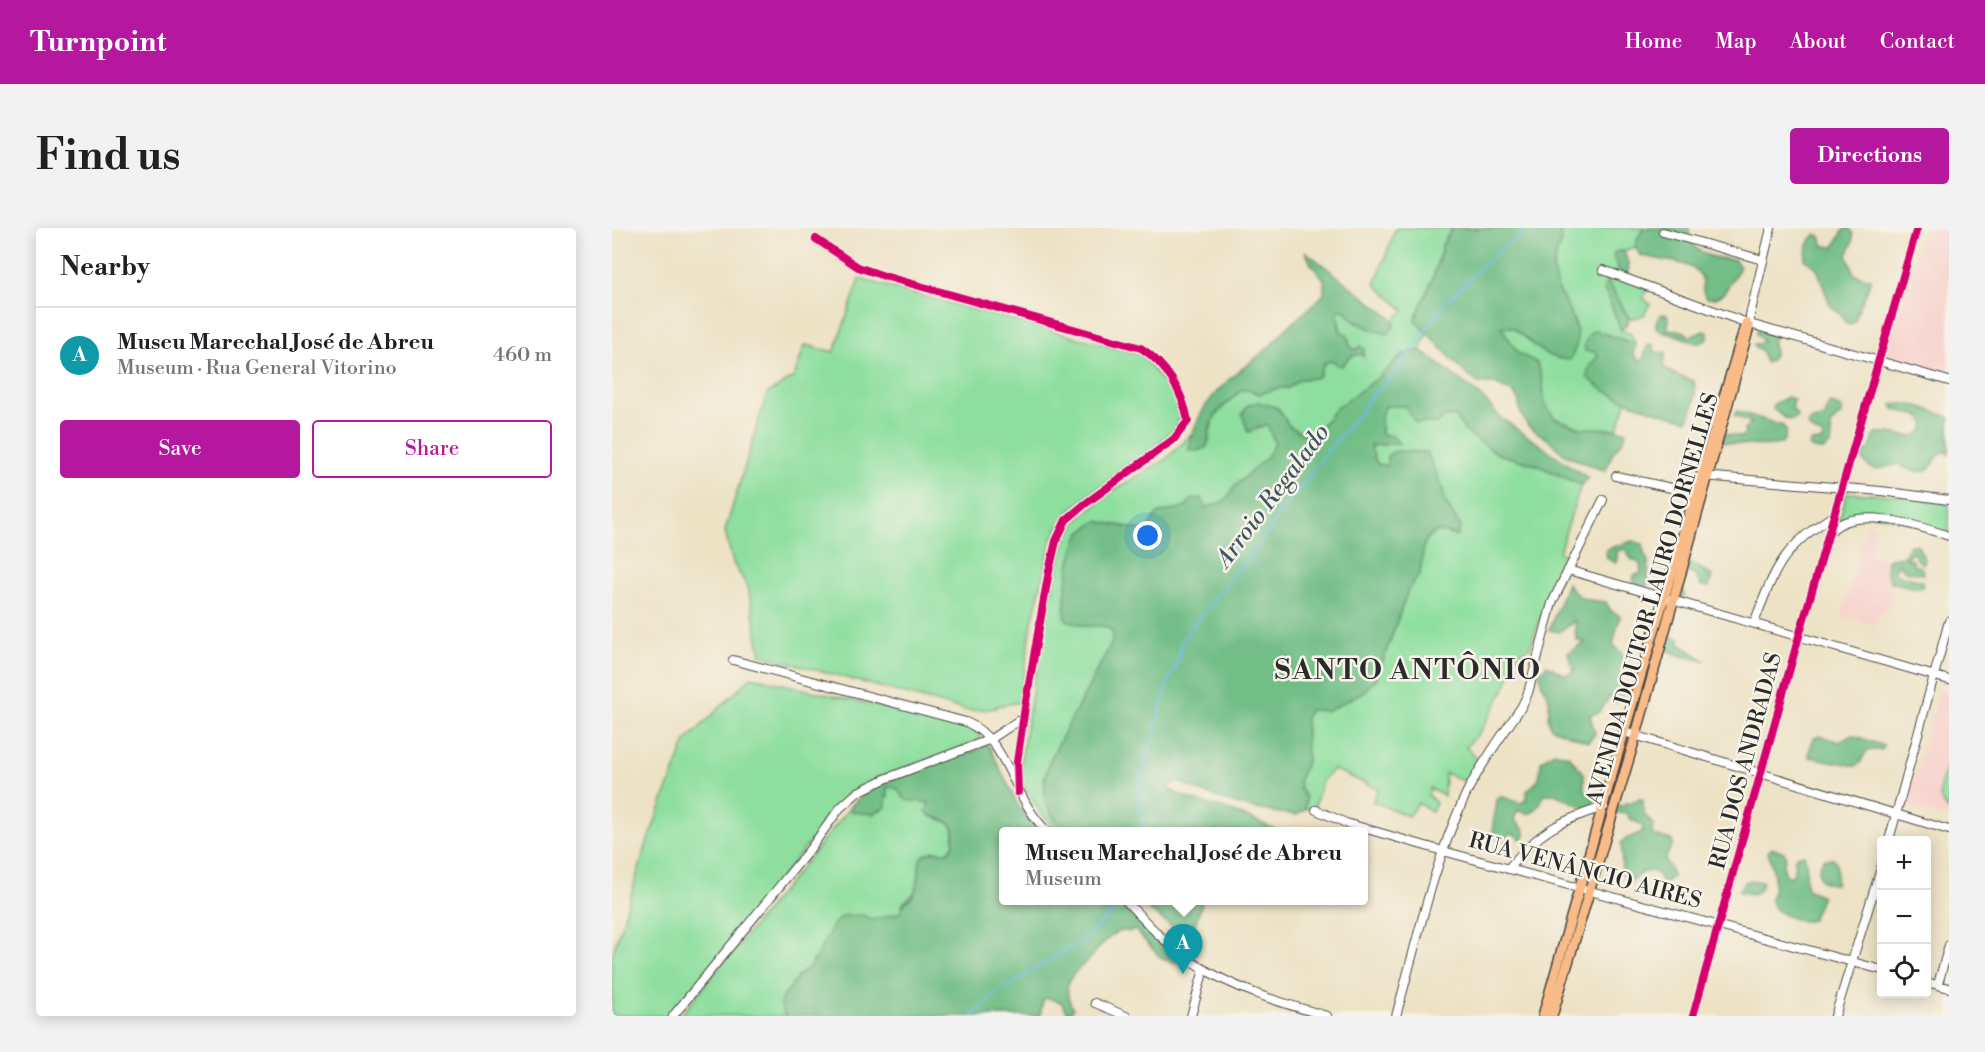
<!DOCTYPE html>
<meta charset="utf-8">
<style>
body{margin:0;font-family:"Libre Bodoni",serif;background:#f2f2f2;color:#202124}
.controls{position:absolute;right:18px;bottom:18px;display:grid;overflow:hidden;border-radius:6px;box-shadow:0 3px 15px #0003}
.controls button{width:54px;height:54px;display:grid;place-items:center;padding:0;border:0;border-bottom:2px solid #e0e0e0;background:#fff;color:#202124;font:30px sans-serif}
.you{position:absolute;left:536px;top:308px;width:21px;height:21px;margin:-15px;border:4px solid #fff;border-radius:50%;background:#1a73e8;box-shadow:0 0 0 9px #1a73e833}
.badge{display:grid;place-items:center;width:39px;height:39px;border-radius:50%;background:#b5179e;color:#fff;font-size:20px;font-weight:700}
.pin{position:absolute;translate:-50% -50px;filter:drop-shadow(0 2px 3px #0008)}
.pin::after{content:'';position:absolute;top:32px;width:21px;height:18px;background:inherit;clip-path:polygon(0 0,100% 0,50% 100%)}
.popup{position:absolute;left:387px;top:599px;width:369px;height:78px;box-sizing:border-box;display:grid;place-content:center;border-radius:6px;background:#fff;filter:drop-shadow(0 2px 4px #0005);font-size:20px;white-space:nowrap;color:#757577}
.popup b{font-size:22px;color:#202124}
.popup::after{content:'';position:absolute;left:50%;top:100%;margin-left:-12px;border:12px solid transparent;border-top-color:#fff}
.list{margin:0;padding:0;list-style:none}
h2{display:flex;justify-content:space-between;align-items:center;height:78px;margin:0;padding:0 24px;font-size:26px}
h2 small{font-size:20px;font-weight:400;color:#757577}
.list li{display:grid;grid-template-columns:39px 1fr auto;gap:18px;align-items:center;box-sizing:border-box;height:96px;padding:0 24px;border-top:2px solid #e0e0e0}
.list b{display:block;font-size:22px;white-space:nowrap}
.list p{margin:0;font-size:20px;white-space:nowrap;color:#757577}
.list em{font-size:20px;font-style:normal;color:#757577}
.actions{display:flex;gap:12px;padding:18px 24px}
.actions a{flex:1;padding:14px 0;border:2px solid #b5179e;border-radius:6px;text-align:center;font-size:21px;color:#b5179e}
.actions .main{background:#b5179e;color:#fff}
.icon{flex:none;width:33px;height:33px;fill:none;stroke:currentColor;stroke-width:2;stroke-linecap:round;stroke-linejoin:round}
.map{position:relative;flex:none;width:1337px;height:788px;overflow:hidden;border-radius:6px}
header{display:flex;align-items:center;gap:36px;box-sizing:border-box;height:84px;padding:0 30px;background:#b5179e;color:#fff}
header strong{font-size:28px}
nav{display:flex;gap:33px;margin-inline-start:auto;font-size:21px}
.intro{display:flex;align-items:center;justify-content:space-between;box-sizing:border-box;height:144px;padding:0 36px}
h1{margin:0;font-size:42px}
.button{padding:15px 27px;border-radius:6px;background:#b5179e;color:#fff;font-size:21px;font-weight:700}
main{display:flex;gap:36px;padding:0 36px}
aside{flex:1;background:#fff;border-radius:6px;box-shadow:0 3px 15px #0003}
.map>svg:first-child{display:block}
</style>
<header>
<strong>Turnpoint</strong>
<nav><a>Home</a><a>Map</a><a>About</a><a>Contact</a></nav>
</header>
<div class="intro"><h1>Find us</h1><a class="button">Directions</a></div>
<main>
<aside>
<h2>Nearby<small></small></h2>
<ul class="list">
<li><span class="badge" style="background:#0f9aa8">A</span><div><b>Museu Marechal José de Abreu</b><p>Museum · Rua General Vitorino</p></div><em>460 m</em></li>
</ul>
<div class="actions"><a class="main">Save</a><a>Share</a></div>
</aside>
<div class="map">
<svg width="1337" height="788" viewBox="0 0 1337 788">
<rect width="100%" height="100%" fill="#f7f3e8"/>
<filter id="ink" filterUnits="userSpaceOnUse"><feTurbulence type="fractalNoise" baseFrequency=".0167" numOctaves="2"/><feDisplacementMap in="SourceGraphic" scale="12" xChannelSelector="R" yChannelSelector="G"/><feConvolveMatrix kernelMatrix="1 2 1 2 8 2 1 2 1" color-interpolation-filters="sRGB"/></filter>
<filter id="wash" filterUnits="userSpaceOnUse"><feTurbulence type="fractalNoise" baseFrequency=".008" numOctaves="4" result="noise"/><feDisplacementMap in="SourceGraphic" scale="24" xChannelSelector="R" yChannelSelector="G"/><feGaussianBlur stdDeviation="1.35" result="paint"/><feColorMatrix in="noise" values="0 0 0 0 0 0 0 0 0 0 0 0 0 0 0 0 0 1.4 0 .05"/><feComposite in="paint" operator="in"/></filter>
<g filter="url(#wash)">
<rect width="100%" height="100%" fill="#ede2c4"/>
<path fill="#f7d0ca" d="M1311,0H1337V148L1273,129Z
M1255,297L1265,300L1257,328L1288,336L1274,386L1267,385L1264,397L1230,388Z
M1328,462L1337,464V590L1294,578Z"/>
<path fill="#8edf9f" stroke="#5c8565" stroke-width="1.5" d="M784,0H841L831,15L822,47L803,91L815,105L808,122L789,128L766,150L724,180L704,204L695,209L677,198L666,180L636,204L655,196L663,215L656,229L625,256L613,273L594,280L574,279L545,286L534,303L486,293L469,305L458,333L452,382L473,398H492L501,403L500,414L438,532L432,551L440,589L453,603H447L428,584L409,553V528L432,399L448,328L456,305L465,293L497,265L553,232L579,207L577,222L597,214C598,187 610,180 629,162H638L647,166L667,160H676L688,151L703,150L713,134L750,125L752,121C730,125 727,99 726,83L731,81L744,95L782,99V92L792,82L763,56Z
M948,0H1032L1026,9L1023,19L1012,23L1003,24L1021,56L1035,61L1031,70L1038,76L1032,87L1023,90H1017L995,52L1009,102L1018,105L1024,116L982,102L983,124L987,128L977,139L996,164L1015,172L1005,201L969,200L942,190L932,174L931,154L925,135L906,125L889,99H900L910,107L964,96C955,80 939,56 942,37C944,21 952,18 948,0Z
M248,51L530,127L565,172L569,188L563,202L460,280L450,292L440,311L420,394L408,474L384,478V480L357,483L149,427L136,359L121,335L113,303L155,166L182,149L193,117L222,124Z
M773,177L793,178L824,195L833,189L843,188L854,204L886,226L925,237L969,257L947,324L958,329L934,374L918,419L906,426L893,460L881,482L868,504L854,519L868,534L856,555L833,545L832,568L818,560L816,567L824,575L820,584L806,575L796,588L761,573L766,561L721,541L710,553L703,578L693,581L694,570L688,561L687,552L695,532L693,491L697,482L765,450L796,362L808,346L812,316L817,308L826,303L844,308L848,299L832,272L831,261L775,238L765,236L758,218L786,215L769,207V186Z
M1235,265L1298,268L1337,277V305L1274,288L1251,286L1227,293Z
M139,449L357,499L370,508L363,515L264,550L236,566L58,788H0V727L36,612L74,513Z
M1337,531V582C1319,570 1332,548 1337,531Z
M275,559L285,560C295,579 302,570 317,575V588C324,590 339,593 341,600C343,605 340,611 343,616L336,624L321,623L308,631L307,646L302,665L291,675L288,685L260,692L255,691L203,729L199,738L186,748L173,788H68L238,580L241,584L276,569Z"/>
<path fill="#72be86" stroke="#4e7458" stroke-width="1.5" d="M841,0H948C953,21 941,24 941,40C942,67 968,87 965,115C964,120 960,127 958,132C929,130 922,115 900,99H889L906,125L925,135L931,154L932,174L942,190L969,200L1005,201L1014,204C1013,214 1005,217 1001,225C997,231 997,237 993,243L953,227L938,213L916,198L908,184L907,174L902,165L883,156H868L855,147L803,92L822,47L831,15Z
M1032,0H1077C1077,26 1099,31 1122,31L1128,39L1112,65L1104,70H1094C1088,59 1092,59 1090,51C1085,32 1044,33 1028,27L1023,19L1026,9Z
M1237,0C1245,9 1239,18 1235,27L1242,46L1258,51C1258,65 1245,77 1243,93L1239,96L1234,95L1229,87L1218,77L1205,40L1193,32C1194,22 1196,12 1204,6L1208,8L1212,18L1222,19L1232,1Z
M693,23L782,92V98L776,106C757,103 744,95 731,81L726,83L727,102L736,107C737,114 736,120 745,122L748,118L752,121L751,130L750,126C740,127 736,129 730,138L725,137L722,133L713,134L707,148L703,150L688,151L676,160H667L647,166L638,162H629L604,186L598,199L595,219L586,223L577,222C585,171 618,151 655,121C663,114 669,105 677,98C689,87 701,78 712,66V51L699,36Z
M1012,23L1017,38L1015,48L1007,42L1001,28L1003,24Z
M995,52L1017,90L1016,95L1009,102L992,61Z
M1050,86L1055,87L1057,92L1055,101C1064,102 1072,101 1078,109L1092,103L1096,105V111C1084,121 1074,109 1063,107C1054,105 1051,106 1044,99V94Z
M1145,101L1159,106L1162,110L1160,114L1163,124L1159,132L1154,135L1149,122L1144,120L1142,116H1147L1151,113L1145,106Z
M982,102L1024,116L1021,126L1027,133L1031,131L1036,117L1041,116L1044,125L1054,124L1052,138L1059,145L1082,153C1085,165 1081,180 1076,192C1045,184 998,172 975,149L977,139L986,128L983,124L973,123C971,116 975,107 982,102Z
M808,122L868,167L889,190L976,250L969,257L925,237L886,226L854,204L843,188L833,189L824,195H804L793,178H774L769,186V206L780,208L787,215L758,218L765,236L775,238V228L784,223L815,224L831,262L832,272L849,299L845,308L826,303L817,308L812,316L808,346L796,362L765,450L751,464L716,483L697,482L693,491L695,532L687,552L688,561L694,570L693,581L685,587C655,584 625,578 598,567C585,563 576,556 563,554L555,560C576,573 591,574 613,581C629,586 646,594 662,601V603H453C430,578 428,564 438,532L500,414L501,403L492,398H473L454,392C450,375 458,318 470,304C474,300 481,296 485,293L534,303L545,286L574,279L580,271L590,270L594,280L613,273L625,256L655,229L663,215L655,196L636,204L630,186L636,177L646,174L666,180L677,198L695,208L704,204L724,180L766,150L789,128Z
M1176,169L1182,172L1180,181L1184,185L1185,190C1177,196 1168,186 1161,181L1162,176Z
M1217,175L1230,180V185L1219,196V216L1211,222L1201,221L1197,218L1199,214L1210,213L1211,208L1198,201L1196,197L1198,193L1213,189Z
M1290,176L1306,178L1337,189V227L1334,223C1322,228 1326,231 1318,240C1311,248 1293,240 1286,236L1263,242C1255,238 1249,233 1249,224L1258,221L1262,207C1281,198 1302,220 1313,198L1310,189L1282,181L1280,177Z
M1125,183L1171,198L1174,202C1173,206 1174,212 1169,215C1160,221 1117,215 1106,213L1110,205L1129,209L1133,206L1132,201L1140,195L1122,187Z
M1020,313L1031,316L1032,326L1036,333V356L1034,358L1027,357L1021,353L1022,348L1029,345L1028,335L1019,331L1014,321L1005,323V333L1004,335L995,330L994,323L995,321Z
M1298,317H1306L1312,331L1311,336L1304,331L1301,323L1294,330L1300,332L1302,337L1309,339L1312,346L1293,343L1287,336L1281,343L1287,347L1310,353L1311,358L1307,361L1279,354L1274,343L1275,333L1279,330L1292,328Z
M1076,333C1084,339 1093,342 1100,348L1097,359L1088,357L1084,348L1075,344C1067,352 1073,360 1072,370H1067L1064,367Z
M955,355C968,373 972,372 994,374L999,383L1008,388L1001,416L1015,432L1008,451L1012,470L1004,475L998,468L987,484L978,487L983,506L976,514L939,500C933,488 939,482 937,471C934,460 928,459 928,444L935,437L953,447L962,444L956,425L973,414L964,412L963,393L947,404L937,402Z
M1058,408L1068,411L1067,416L1093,433L1064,427L1051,419L1054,410Z
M1240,507L1272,518L1270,522H1255L1248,535L1244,538L1197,529V524L1202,510L1208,508L1228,514Z
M373,517L377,518L407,579L414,589L430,603L391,604V672L509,673L567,727L568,732L564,735L550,731L523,702C517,705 511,702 505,704C495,709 488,719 481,727C463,746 446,751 461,781L458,785L454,783L449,774L435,770L431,772L428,788H173L169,777V772L186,748L199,738L223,694L231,688L251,687L260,692L288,685C292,671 296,675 302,666C315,642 292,621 336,624L342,616C340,610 343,608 342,602C341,592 320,590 314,584L317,575C300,570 296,580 285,560L275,559L274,579L261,586L241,584L238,580C253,554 335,533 365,522Z
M942,524L957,528L972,546V561L984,572L985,577L978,582L943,566H933C925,580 923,591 906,582L902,591L913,603V608L909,611L900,605L888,613C876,602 882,594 884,581C885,575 883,573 888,568L908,575L913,573L915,563C928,552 928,551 929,533Z
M1028,571L1031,572L1032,586L1042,597L1040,601V606C1046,611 1052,608 1059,612L1061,616C1045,642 1059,629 1060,649L1053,655L1048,654V649L1041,643L1031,644L1019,653H1014C1007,640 1011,628 1009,614C1016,609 1025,608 1031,602L1030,597L1017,590L1016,585H1001L998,581Z
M1160,620L1172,624L1174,628L1171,638L1174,647L1179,649L1182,645L1183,630L1186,627H1192C1198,638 1191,650 1195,661L1210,668L1200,692C1189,696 1160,685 1159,672C1159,668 1161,662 1162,658C1163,646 1160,635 1156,624Z
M1212,631H1222L1225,636L1224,656H1219L1210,653C1205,644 1206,639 1212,631Z
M1138,652L1151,654L1147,663L1140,666L1128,664L1127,662L1133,654Z
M525,673H591L582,699L574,704L565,702Z"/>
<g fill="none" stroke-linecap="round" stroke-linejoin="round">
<path stroke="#6cbbe7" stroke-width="2" d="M531,604L527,571L528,546L540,514L555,456L566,433L571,412L578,401L643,322L657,304L669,282L691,257L712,227L751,181L756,171L780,149L836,72L888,21L907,10L911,0
M362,788L378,769L469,713L496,688L514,678"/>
</g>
</g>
<g filter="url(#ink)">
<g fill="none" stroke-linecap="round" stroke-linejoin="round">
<defs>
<path id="minor" d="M1051,4L1151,32
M204,11L246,39L272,48L529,120C554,136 571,164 576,193L562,211L473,276L454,292L444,313L437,343L413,479L405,534L406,564
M991,42L1138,96L1337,153
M1138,96V87L1159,0
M1004,248L1087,266
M1091,248L1269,263L1337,272
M1218,304C1243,276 1307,298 1337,308
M956,342L1337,452
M1142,395C1163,341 1170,318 1223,287
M121,432L354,494C398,513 400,572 436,604
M1012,504L1337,602
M704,582L734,595L831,623L1270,742
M1277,612L1337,393
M896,641C925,605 948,592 992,579
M513,672C534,694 556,719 582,735C622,761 669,775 715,788
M1314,754L1337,760
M1326,756L1337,717
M483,775L514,788
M61,788L198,621L228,580L246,564L273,551L379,511L412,489
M579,788L592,741
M784,788C805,714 821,636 854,566C868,537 892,505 910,478L916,465L940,375L991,272
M1081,788L1187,408L1305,0
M1223,788L1270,637"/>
<path id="major" d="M931,788L1012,504L1134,95
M940,788L1024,507L1137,99"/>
</defs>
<use href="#minor" stroke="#484642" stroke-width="10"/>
<use href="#major" stroke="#484642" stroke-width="12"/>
<use href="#minor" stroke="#fff" stroke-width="8"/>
<use href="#major" stroke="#f9bc89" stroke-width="9"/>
<defs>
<path id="cycleway" d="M204,11L246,39L272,48L529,120C554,136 571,164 576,193L562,211L473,276L454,292L444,313L437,343L413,479L405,534L406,564
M1081,788L1187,408L1305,0"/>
</defs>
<use href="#cycleway" stroke="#f7f3e8" stroke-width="11"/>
<use href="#cycleway" stroke="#d6006c" stroke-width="8"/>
</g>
</g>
<g text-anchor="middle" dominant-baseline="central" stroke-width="5" stroke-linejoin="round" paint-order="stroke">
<g font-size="22" fill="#2b2b2b" stroke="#f7f3e8">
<text transform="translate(1041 371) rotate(-74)">AVENIDA DOUTOR LAURO DORNELLES</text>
<text transform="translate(1134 533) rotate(-75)">RUA DOS ANDRADAS</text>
<text transform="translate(973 643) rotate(15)">RUA VENÂNCIO AIRES</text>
</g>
<g font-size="24" font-style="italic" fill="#3e5663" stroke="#f7f3e8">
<text transform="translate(661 268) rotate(-53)">Arroio Regalado</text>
</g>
<g font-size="28" font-weight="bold" letter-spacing="1.5" fill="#2b2b2b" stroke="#f7f3e8">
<text x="796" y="442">SANTO ANTÔNIO</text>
</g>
</g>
</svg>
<div class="controls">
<button>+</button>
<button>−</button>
<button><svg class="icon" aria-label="locate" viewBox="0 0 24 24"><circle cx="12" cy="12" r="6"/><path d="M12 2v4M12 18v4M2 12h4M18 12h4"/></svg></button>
</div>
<div class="you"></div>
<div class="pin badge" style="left:571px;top:746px;background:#0f9aa8">A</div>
<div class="popup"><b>Museu Marechal José de Abreu</b>Museum</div>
</div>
</main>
